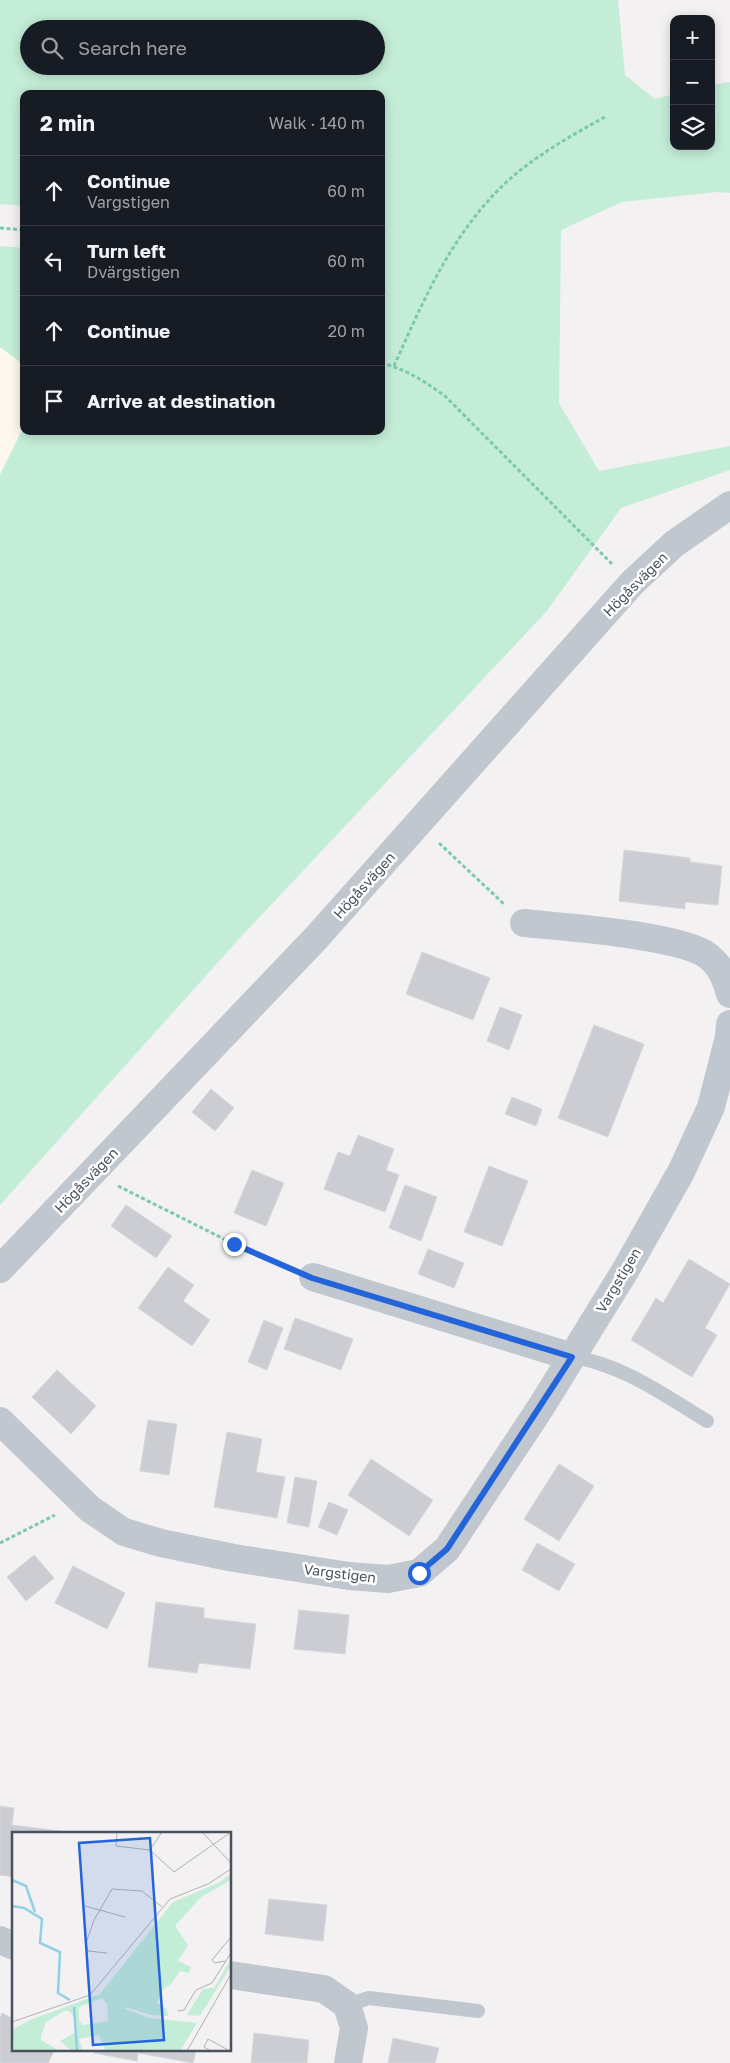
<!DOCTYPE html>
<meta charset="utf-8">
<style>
body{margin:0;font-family:"Golos Text",sans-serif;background:#242831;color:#f1f3f6}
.controls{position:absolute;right:15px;top:15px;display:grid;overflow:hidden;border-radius:10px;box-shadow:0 2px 12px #0003}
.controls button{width:45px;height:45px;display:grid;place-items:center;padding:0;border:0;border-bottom:1px solid #363941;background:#171b24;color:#f1f3f6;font:25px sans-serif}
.stop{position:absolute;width:15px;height:15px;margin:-11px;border:4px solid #2464da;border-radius:50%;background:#fff}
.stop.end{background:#2464da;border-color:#fff;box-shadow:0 1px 5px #0008}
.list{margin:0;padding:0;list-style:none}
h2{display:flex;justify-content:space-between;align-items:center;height:65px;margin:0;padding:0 20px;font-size:21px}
h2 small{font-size:16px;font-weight:400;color:#9ea1a6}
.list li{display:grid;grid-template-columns:32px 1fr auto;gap:15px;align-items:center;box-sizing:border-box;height:70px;padding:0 20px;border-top:1px solid #363941}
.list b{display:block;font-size:19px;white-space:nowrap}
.list p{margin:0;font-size:16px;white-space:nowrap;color:#9ea1a6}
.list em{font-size:16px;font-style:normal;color:#9ea1a6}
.icon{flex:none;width:28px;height:28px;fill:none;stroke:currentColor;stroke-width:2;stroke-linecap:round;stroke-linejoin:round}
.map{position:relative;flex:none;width:730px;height:2063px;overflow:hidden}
.search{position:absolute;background:#171b24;box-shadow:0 2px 12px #0003;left:20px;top:20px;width:365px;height:55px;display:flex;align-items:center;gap:12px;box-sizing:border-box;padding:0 18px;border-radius:28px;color:#9ea1a6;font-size:19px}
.panel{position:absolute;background:#171b24;box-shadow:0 2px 12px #0003;left:20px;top:90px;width:365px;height:345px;border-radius:10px}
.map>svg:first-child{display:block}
</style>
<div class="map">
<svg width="730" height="2063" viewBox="0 0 730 2063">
<rect width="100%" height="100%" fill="#f3f1f1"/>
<path fill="#fcf8ed" d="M0,347L24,365V426L0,475Z"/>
<path fill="#c3edd7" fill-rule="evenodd" d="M0,0H618L625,75L655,99L674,94V146H711V85L730,82V193L717,192L622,202L561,230L559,403L599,471L730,446V470L621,508L546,612L238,940L0,1205V475L24,426V431H381V94H24V206L0,204ZM29,29H376V66H29Z
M0,246L24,248V365L0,347Z"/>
<path fill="#cbcdd3" stroke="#d5d7dc" d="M624,850L690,858V862L722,866L718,905L685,902V909L619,901Z
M422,952L490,978L473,1020L406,994Z
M500,1007L522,1015L509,1050L487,1041Z
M594,1025L644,1044L608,1137L558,1118Z
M211,1089L234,1108L215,1131L192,1112Z
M512,1097L542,1109L536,1126L505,1114Z
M358,1135L394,1149L386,1170L399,1175L385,1212L324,1189L338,1152L350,1156Z
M489,1166L528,1181L502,1246L464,1232Z
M252,1170L284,1183L266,1226L234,1213Z
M405,1185L437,1197L421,1241L389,1228Z
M126,1205L172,1236L156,1258L111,1226Z
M428,1249L464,1263L454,1288L418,1274Z
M689,1259L730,1284L705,1328L717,1335L692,1377L631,1340L656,1298L663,1303Z
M168,1267L194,1285L183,1301L210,1320L192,1346L138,1308Z
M295,1318L353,1339L341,1370L284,1349Z
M264,1320L283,1328L267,1370L248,1362Z
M57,1370L96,1406L71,1434L32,1397Z
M148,1420L177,1424L169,1475L140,1471Z
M227,1432L262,1439L256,1472L285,1477L277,1518L214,1507Z
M371,1459L433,1500L409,1536L348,1495Z
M559,1464L594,1486L559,1541L524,1519Z
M295,1477L317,1481L309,1527L287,1523Z
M329,1502L348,1510L337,1535L318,1527Z
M537,1543L575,1564L559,1591L522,1570Z
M34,1555L54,1578L26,1601L7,1577Z
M73,1566L125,1593L107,1629L55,1603Z
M156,1602L204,1608V1618L256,1624L250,1669L199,1663L197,1673L148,1667Z
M299,1610L349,1615L345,1654L294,1649Z
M0,1806L14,1808L12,1825L60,1831V1833H14V1877L0,1875Z
M269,1899L327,1905L323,1941L265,1934Z
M2,2013L14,2019V2049H55L48,2063H0V2018Z
M254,2033L309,2040L307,2063H251Z
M393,2038L439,2048L435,2063H388Z
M94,2049H196L193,2063L138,2053L137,2061L94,2053Z"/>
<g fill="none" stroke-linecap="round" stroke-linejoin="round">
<path stroke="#7dcaaa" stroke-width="3" stroke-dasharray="4 2.5" stroke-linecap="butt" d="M0,228L24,230
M381,363C406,369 426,382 446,397L612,564
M394,366C420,308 445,249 488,201C519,165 563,140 605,117
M439,843L504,904
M118,1186L234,1244L288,1267
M0,1543L55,1515"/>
<path stroke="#c0c7cf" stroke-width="14" d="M572,1357C622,1364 665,1396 707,1421
M347,2005L369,1998L478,2011"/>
<path stroke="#c0c7cf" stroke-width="28" d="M524,923C562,927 681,935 708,956C721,966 726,979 730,994
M313,1277L572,1357
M0,1421L90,1509L124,1532L161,1543L234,1558L349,1576L388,1579L419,1573L447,1549L541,1407L625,1271L681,1172L711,1107L729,1037L730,1024
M0,1940L14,1946
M230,1975L324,1989L347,2005L354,2028L348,2063"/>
<path stroke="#c0c7cf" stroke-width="28" d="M0,1269L317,937L632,583L674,544L730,505"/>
</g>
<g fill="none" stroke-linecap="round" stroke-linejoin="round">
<path stroke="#2464da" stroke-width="6" d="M234,1244L312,1278L572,1357L447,1549L419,1573"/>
</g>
<g text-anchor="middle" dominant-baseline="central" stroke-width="5" stroke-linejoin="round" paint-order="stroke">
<g font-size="14" fill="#4a525d" stroke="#fff">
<text transform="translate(635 584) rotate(-45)">Högåsvägen</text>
<text transform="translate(364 885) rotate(-48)">Högåsvägen</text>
<text transform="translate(86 1180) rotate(-46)">Högåsvägen</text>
<text transform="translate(618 1280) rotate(-59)">Vargstigen</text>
<text transform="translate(340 1573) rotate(7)">Vargstigen</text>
</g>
</g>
<g transform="translate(12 1832)">
<rect width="219" height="219" fill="#f3f1f1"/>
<path d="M219,42V48L189,65L163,94L176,113L166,129L179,135L177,141L168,139L159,152L151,157L145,171L155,177L156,184L139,183L113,175V177L138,186L185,191L168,219H94L87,203L67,207L71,219H60L48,209L64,200L63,186L57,179H52L34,190L29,204V208L48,219H2L0,198L18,188L88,162L161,70L206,51ZM90,166L95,172L96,189L71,193L67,189V175ZM219,127V134L188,184L175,183L191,157L202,156Z" fill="#c3edd7" fill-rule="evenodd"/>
<path fill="none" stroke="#93cfe7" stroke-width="2.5" d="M0,48L14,54L23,80M0,74L12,76L30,87L28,111L48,120L46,161L58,168M62,175L65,219"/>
<path fill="none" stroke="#afb1b6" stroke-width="1" d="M105,0L104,14L138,18L162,40L219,0M190,0L219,31M138,18L150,0M73,74L113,85M95,121L76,119L74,111L82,88L100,57L130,59L150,75M213,129L203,131L200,128L219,105M166,179L172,178L184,158L200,151L219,121M0,190L78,163L158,67L196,52L219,37M175,219L219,142M199,219L192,215L196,207L218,219"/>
<path fill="#2464da" fill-opacity="0.15" stroke="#2464da" stroke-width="2.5" d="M138,6L152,208L81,213L67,11Z"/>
<rect width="219" height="219" fill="none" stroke="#4a525d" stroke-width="2.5"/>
</g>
</svg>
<div class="controls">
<button>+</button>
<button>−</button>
<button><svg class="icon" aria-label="layers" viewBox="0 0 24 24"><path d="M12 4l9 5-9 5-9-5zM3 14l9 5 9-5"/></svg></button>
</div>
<div class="stop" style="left:419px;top:1573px"></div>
<div class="stop end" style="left:234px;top:1244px"></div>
<div class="search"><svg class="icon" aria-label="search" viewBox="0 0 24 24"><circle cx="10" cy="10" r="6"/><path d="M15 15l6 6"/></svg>Search here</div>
<section class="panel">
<h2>2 min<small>Walk · 140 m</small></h2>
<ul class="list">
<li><svg class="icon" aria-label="ahead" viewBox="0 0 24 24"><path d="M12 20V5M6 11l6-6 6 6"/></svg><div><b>Continue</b><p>Vargstigen</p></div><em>60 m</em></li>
<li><svg class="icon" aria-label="left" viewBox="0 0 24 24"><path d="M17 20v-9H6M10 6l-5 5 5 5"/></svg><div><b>Turn left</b><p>Dvärgstigen</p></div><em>60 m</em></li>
<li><svg class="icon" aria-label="ahead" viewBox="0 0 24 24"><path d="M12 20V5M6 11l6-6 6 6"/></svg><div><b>Continue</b></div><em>20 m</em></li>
<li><svg class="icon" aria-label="arrive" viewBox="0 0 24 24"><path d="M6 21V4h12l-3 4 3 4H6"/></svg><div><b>Arrive at destination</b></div></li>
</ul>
</section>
</div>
